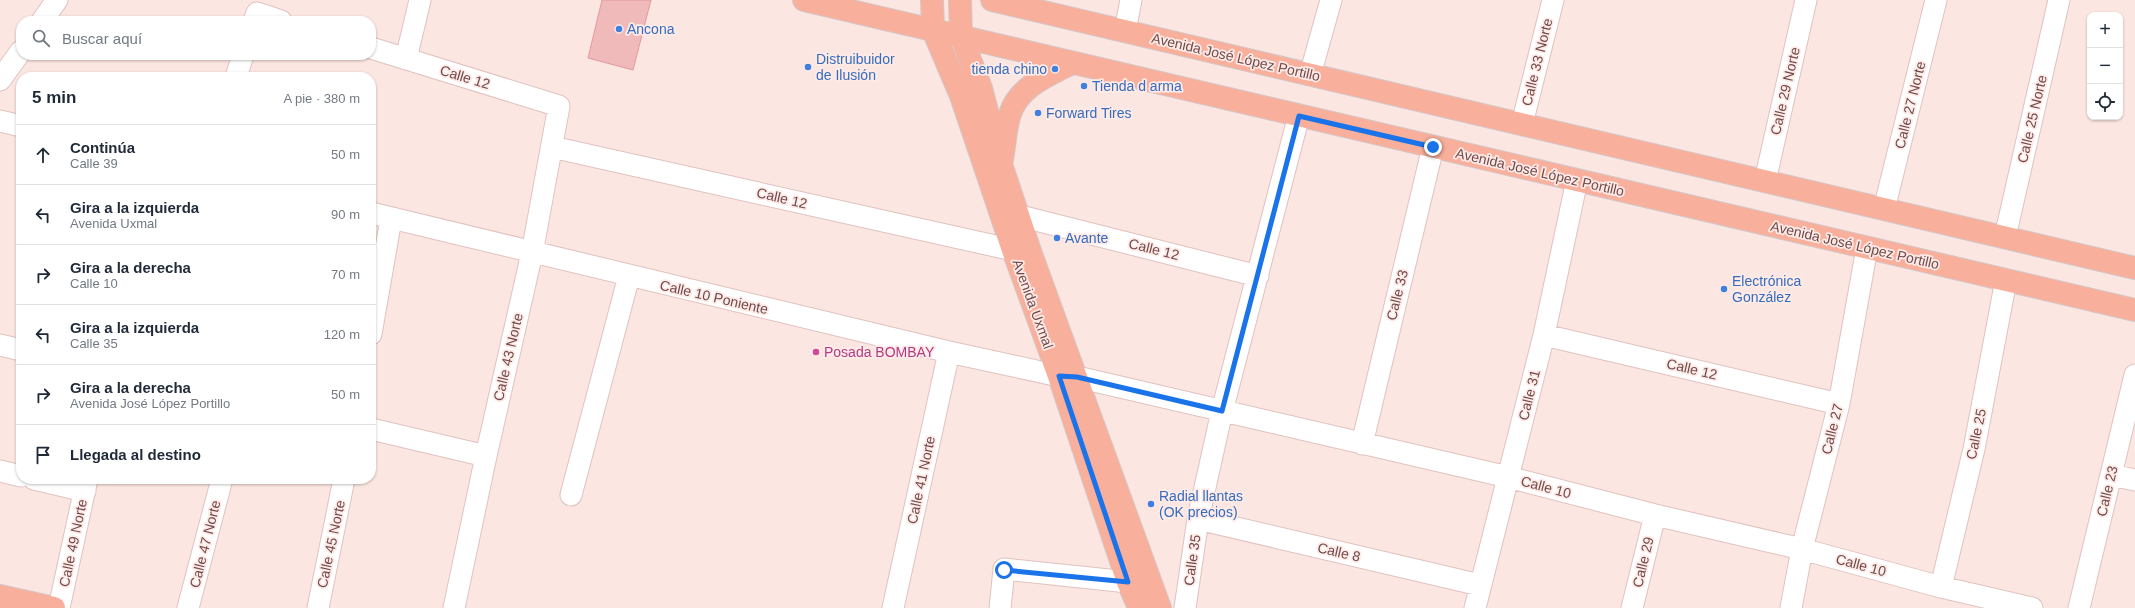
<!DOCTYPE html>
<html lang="es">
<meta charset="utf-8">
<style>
body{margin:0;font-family:Arial,sans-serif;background:#f2f2f3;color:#1f2937}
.controls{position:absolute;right:12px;top:12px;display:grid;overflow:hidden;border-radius:8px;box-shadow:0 1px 3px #0004}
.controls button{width:36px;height:36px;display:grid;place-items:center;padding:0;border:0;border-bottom:1px solid #e0e1e3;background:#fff;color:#1f2937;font:20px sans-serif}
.stop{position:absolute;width:12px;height:12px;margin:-9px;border:3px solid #1a73e8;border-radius:50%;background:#fff}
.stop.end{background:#1a73e8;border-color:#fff;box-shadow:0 1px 4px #0008}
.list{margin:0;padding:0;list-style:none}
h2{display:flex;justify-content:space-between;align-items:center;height:52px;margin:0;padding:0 16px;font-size:17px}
h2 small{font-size:13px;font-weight:400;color:#747a83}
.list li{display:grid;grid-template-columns:26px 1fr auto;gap:12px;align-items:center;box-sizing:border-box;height:60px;padding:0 16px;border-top:1px solid #e0e1e3}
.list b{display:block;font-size:15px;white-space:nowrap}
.list p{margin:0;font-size:13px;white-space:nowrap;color:#747a83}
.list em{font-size:13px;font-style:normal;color:#747a83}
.icon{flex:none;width:22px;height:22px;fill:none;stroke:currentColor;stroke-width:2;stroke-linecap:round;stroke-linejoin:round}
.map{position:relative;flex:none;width:2135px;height:608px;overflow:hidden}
.search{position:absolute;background:#fff;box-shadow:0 1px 3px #0004;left:16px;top:16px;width:360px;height:44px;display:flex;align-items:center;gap:10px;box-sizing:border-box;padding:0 14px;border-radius:16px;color:#747a83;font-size:15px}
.panel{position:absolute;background:#fff;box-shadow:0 1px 3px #0004;left:16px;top:72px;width:360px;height:412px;border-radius:16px}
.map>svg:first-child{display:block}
</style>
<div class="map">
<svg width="2135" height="608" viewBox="0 0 2135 608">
<rect width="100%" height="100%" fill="#fbe6e1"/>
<path fill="#f0b9ba" stroke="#e29a9c" d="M602,0H651L633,70L588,58Z"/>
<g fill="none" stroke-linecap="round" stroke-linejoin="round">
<defs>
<path id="minor" d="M42,21L57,0
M254,21L257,13L281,21
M1125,31L1131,0
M371,48L559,106L532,253L486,456L454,608
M406,59L420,0
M1310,75L1331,0
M236,77L243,55
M0,80L21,51
M0,121L21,126
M1522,124L1553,0
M552,147L1013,250
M1765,181L1806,0
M1884,209L1936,0
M371,213L949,352L1059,376L1077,377L1508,477L1655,515L1802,549L1941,587L2032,608
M1003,214L1020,216L1258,276
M2005,237L2059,0
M371,334L391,219
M1544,335L1839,404
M0,345L21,350
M371,429L486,456
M1362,444L1433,147
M0,471L21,476
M2111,475L2135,480
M34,479L85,491
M571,495L629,276
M1198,519L1480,585
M1941,587L1974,449L2006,280
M59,608L87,479
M188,608L222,479
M318,608L344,479
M893,608L949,352
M1000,608L1004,569L1128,582
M1185,608L1198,519L1222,411L1299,115
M1475,608L1544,335L1577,180
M1632,608L1655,515
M1791,608L1802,549L1839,404L1867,248
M2079,608L2135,375"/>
<path id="major" d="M804,0L2135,310
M932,0L933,30L961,96L1013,250L1059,376L1128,582L1139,608
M960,0L961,36L981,88L1001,164L1031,254L1160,608
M992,0L2135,268
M1002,159C1005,145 1005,128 1010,114C1019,86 1049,75 1072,63
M0,596L54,608"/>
</defs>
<use href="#minor" stroke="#e1c2c0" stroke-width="23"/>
<use href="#major" stroke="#d4c8c9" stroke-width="24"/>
<use href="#minor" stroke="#fff" stroke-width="21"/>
<use href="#major" stroke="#f8af9b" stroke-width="22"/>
</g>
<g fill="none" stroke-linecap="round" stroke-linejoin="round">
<path stroke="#1a73e8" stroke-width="5" d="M1004,570L1128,582L1059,376L1077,377L1222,411L1299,116L1433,147"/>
</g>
<g fill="#3f7fe0" stroke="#feebe7" stroke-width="1.5">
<circle cx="619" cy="29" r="4"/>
<circle cx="808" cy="67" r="4"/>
<circle cx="1055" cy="69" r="4"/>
<circle cx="1084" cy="86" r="4"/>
<circle cx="1038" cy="113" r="4"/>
<circle cx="1057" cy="238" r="4"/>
<circle cx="1724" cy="289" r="4"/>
<circle cx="1151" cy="504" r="4"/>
</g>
<circle fill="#d1479c" stroke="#feebe7" stroke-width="1.5" cx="816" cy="352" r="4"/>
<g text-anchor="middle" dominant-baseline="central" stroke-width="3.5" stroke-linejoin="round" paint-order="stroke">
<g font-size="14" fill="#366cbe" stroke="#feebe7" text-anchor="start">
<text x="627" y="29">Ancona</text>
<text x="816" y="59">Distruibuidor<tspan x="816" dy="16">de Ilusión</tspan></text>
<text x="1047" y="69" text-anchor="end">tienda chino</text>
<text x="1092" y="86">Tienda d arma</text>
<text x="1046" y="113">Forward Tires</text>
<text x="1065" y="238">Avante</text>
<text x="1732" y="281">Electrónica<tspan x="1732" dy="16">González</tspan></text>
<text x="1159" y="496">Radial llantas<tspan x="1159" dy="16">(OK precios)</tspan></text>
</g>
<g font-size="14" fill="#71494b" stroke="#feebe7">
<text transform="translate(1236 57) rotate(13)">Avenida José López Portillo</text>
<text transform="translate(1537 62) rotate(-76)">Calle 33 Norte</text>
<text transform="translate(465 77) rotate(17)">Calle 12</text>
<text transform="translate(1785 91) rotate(-77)">Calle 29 Norte</text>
<text transform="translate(1910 105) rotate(-76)">Calle 27 Norte</text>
<text transform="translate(2032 119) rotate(-77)">Calle 25 Norte</text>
<text transform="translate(1540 172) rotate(13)">Avenida José López Portillo</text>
<text transform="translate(782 198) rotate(13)">Calle 12</text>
<text transform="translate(1855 245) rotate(13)">Avenida José López Portillo</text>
<text transform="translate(1154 249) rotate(14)">Calle 12</text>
<text transform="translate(1397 295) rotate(-76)">Calle 33</text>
<text transform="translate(714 297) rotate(13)">Calle 10 Poniente</text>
<text transform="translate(1033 304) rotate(70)">Avenida Uxmal</text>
<text transform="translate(508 357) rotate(-77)">Calle 43 Norte</text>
<text transform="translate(1692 369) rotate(13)">Calle 12</text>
<text transform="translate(1529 395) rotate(-76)">Calle 31</text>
<text transform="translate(1832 429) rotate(-76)">Calle 27</text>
<text transform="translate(1976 434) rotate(-78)">Calle 25</text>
<text transform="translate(921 480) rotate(-78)">Calle 41 Norte</text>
<text transform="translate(1546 487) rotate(15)">Calle 10</text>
<text transform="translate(2107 491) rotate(-77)">Calle 23</text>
<text transform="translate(73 543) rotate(-78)">Calle 49 Norte</text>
<text transform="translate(205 544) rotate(-76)">Calle 47 Norte</text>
<text transform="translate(331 544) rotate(-78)">Calle 45 Norte</text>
<text transform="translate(1339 552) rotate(13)">Calle 8</text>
<text transform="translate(1192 560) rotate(-82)">Calle 35</text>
<text transform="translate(1643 562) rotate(-77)">Calle 29</text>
<text transform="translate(1861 565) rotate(15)">Calle 10</text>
</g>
<g font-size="14" fill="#b23c85" stroke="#feebe7" text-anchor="start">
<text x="824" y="352">Posada BOMBAY</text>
</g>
</g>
</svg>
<div class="controls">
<button>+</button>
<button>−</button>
<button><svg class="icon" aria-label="locate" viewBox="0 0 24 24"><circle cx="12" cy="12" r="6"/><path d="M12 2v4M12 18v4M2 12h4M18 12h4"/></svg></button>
</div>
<div class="stop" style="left:1004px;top:570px"></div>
<div class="stop end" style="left:1433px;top:147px"></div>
<div class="search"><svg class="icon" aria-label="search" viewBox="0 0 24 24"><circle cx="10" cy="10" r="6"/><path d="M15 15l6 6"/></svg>Buscar aquí</div>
<section class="panel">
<h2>5 min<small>A pie · 380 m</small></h2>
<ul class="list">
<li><svg class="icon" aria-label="ahead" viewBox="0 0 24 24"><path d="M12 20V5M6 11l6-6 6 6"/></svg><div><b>Continúa</b><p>Calle 39</p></div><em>50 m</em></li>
<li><svg class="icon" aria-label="left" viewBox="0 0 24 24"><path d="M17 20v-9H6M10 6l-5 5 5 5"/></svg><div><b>Gira a la izquierda</b><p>Avenida Uxmal</p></div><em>90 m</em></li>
<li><svg class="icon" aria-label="right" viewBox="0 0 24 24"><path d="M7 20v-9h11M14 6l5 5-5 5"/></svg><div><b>Gira a la derecha</b><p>Calle 10</p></div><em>70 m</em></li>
<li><svg class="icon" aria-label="left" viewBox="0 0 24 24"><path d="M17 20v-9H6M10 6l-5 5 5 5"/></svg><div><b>Gira a la izquierda</b><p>Calle 35</p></div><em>120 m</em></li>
<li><svg class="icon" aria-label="right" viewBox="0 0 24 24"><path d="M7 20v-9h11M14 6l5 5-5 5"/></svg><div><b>Gira a la derecha</b><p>Avenida José López Portillo</p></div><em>50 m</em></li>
<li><svg class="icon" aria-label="arrive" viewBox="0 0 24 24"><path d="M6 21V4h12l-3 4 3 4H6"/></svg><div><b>Llegada al destino</b></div></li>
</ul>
</section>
</div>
